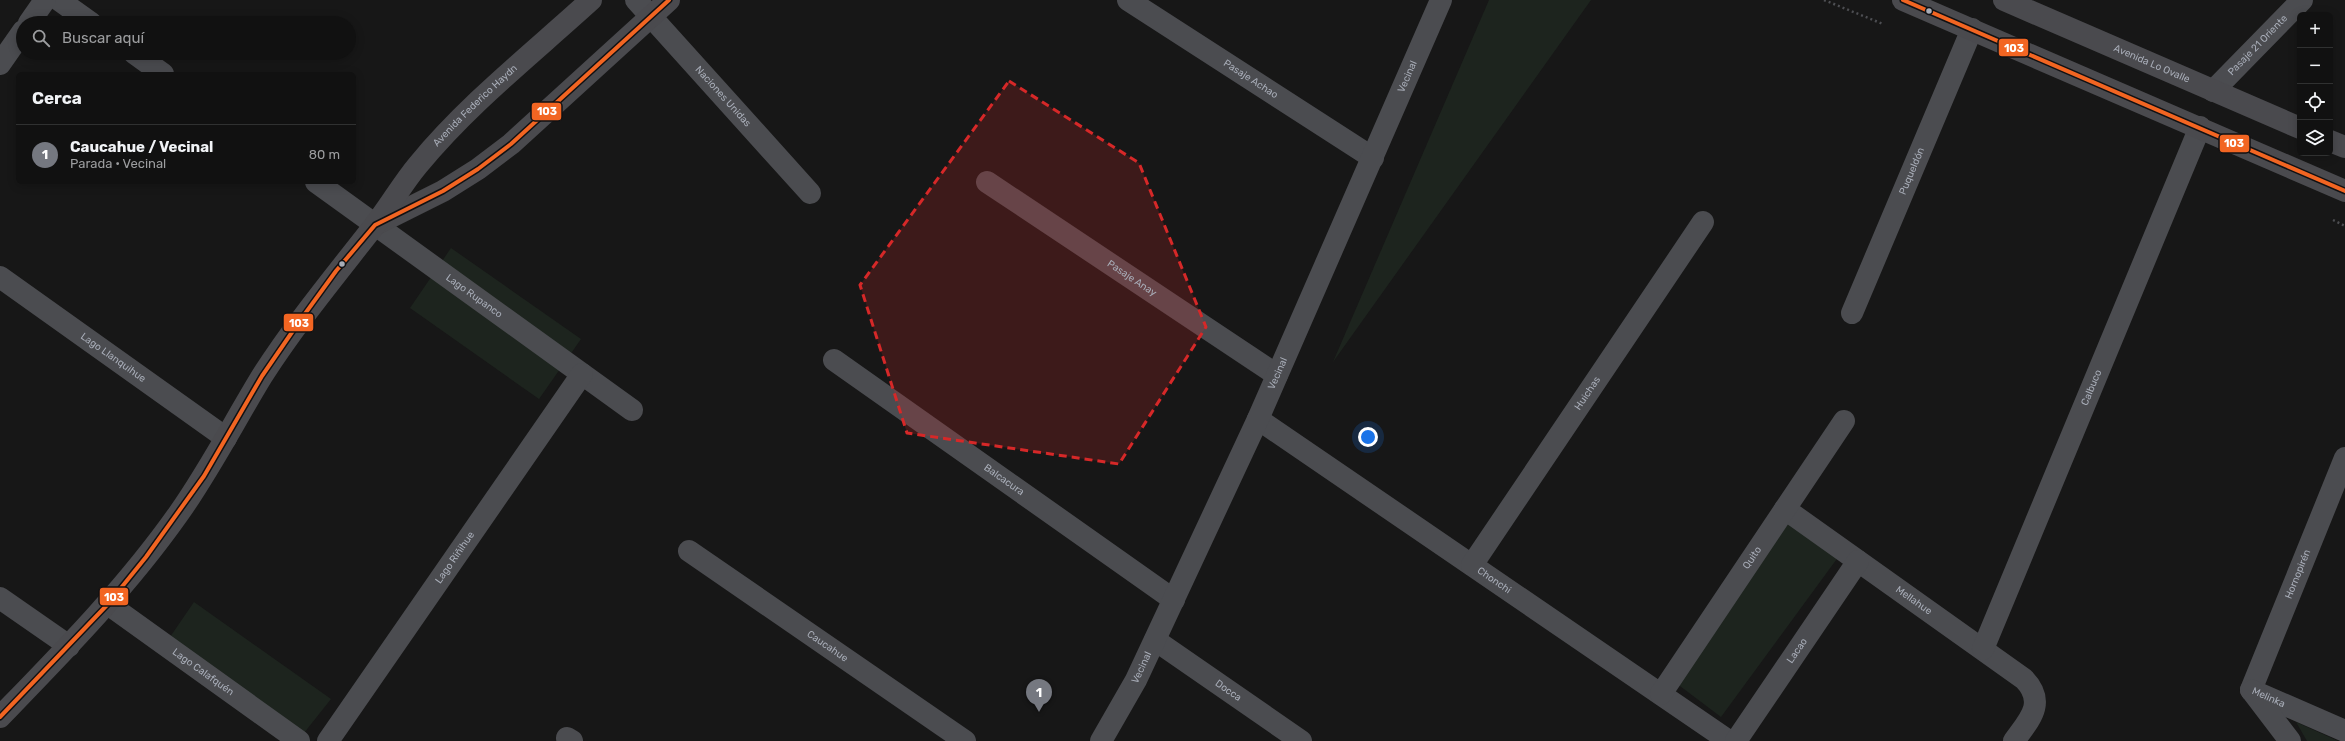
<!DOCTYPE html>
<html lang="es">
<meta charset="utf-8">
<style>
body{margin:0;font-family:Rubik,sans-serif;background:#1a1a1a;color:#f1f3f6}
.controls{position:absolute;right:12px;top:12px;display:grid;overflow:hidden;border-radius:6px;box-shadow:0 2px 10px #0003}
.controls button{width:36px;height:36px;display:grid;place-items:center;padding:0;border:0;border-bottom:1px solid #303131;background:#111;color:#f1f3f6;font:20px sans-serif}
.you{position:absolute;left:1368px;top:437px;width:14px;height:14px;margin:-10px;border:3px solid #fff;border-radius:50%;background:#1a73e8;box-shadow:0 0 0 6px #1a73e833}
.badge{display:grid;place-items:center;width:26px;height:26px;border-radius:50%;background:#757880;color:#fff;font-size:13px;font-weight:700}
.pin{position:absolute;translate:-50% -33px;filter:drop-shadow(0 1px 2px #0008)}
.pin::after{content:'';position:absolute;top:21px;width:14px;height:12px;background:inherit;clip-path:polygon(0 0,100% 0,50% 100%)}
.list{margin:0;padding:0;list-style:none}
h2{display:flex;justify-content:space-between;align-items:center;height:52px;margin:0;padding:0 16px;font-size:17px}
h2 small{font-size:13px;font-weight:400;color:#9c9d9f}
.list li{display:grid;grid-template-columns:26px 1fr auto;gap:12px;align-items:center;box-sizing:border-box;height:60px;padding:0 16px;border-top:1px solid #303131}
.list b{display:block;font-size:15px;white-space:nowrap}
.list p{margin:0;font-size:13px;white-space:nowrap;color:#9c9d9f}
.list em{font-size:13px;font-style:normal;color:#9c9d9f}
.icon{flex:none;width:22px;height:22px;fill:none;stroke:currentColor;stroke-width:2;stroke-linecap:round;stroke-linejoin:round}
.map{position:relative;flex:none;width:2345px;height:741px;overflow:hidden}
.search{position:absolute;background:#111;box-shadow:0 2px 10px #0003;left:16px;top:16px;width:340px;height:44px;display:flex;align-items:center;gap:10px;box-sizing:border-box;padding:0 14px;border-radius:22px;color:#9c9d9f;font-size:15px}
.panel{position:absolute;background:#111;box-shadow:0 2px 10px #0003;left:16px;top:72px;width:340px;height:112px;border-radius:6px}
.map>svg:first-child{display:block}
</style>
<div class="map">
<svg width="2345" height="741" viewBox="0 0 2345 741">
<rect width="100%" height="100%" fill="#171717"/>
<path fill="#1d241e" d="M1489,0H1591L1333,362Z
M451,248L581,339L539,399L410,308Z
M1791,520L1839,556L1721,717L1672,680Z
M194,602L331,699L304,733L170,637Z
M2296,722L2338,741H2307Z"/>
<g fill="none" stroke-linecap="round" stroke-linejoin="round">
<path stroke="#4d4e52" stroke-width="2.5" stroke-dasharray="2 3" stroke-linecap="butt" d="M1824,0L1883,24
M2333,220L2345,226"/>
<g stroke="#4b4c50" stroke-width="22">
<path d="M59,0L91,23"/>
<path id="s1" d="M636,0L810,193"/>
<path id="s2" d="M1128,0L1373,158"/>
<path d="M29,23L45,0"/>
<path d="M134,53L163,74"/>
<path d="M0,64L23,31"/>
<path id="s3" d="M2213,91L2302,0"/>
<path id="s4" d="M316,182L632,410"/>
<path id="s5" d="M987,182L1277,375"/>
<path id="s6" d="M0,277L226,438"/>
<path id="s7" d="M1852,313L1972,29"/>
<path id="s8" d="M834,360L1174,600"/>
<path id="s9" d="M1258,419L1729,741"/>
<path id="s10" d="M1785,509L2024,679C2047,703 2029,720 2014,741"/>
<path id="s11" d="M689,551L965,741"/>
<path id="s12" d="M1472,565L1703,222"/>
<path d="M0,598L69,646"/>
<path id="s13" d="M108,604L299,741"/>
<path id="s14" d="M1155,640L1301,741"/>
<path id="s15" d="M1983,649L2200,127"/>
<path id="s16" d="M2251,690L2345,458"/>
<path id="s17" d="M2251,690L2345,731"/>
<path d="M2252,691L2290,741"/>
<path id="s18" d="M1661,694L1844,421"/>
<path d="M567,738L572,741"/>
<path id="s19" d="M328,741L582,374"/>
<path id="s20" d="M1101,741L1136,680L1258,419L1441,0"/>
<path id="s21" d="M1736,741L1858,561"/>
</g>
<g stroke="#4a4a4e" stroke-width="22">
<path d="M1903,0L2345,191"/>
<path id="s22" d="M2004,0L2300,128"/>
<path d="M2330,141L2345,147"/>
<path d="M375,225L443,191L478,169L511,144L669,0"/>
<path id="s23" d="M0,717C63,652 127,587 179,513C210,469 234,422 262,376C296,323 335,276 374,226C390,206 402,184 418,165C468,104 533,53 591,0"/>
</g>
<defs>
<path id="bus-1" d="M1903,0L2345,191
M0,717L108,604L146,557L204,476L262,376L299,322L336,271L375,225L443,191L478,169L511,144L669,0"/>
</defs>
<use href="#bus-1" stroke="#111113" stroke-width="7"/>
<use href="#bus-1" stroke="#f26522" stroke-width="4"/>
</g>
<path fill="#d62828" fill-opacity="0.2" stroke="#d62828" stroke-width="3" stroke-dasharray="8 5" stroke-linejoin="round" d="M1009,81L1139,163L1206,327L1119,464L907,433L860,285Z"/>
<g fill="#a8adb8" stroke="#111113" stroke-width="1.5">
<circle cx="1929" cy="11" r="3.5"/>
<circle cx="342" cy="264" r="3.5"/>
</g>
<g text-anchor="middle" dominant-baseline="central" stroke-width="3" stroke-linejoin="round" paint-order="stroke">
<g font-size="10" fill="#a8adb8" stroke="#111113">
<text stroke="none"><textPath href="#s3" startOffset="64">Pasaje 21 Oriente</textPath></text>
<text stroke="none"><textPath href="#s22" startOffset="161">Avenida Lo Ovalle</textPath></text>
<text stroke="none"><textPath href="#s20" startOffset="732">Vecinal</textPath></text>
<text stroke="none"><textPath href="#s2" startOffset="146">Pasaje Achao</textPath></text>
<text stroke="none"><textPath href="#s1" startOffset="130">Naciones Unidas</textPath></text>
<text stroke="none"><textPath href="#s23" startOffset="777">Avenida Federico Haydn</textPath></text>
<text stroke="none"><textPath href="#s7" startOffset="154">Puqueldón</textPath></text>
<text stroke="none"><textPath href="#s5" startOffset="174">Pasaje Anay</textPath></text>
<text stroke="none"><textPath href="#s4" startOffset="195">Lago Rupanco</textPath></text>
<text stroke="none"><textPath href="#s6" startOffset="139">Lago Llanquihue</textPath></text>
<text stroke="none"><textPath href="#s20" startOffset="408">Vecinal</textPath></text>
<text stroke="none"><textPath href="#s15" startOffset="283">Calbuco</textPath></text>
<text stroke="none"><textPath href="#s12" startOffset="207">Huichas</textPath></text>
<text stroke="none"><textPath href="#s8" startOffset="208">Balcacura</textPath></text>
<text stroke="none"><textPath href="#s19" startOffset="223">Lago Riñihue</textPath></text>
<text stroke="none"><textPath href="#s18" startOffset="164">Quito</textPath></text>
<text stroke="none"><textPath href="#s16" startOffset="125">Hornopirén</textPath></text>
<text stroke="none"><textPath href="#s9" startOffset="286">Chonchi</textPath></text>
<text stroke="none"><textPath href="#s10" startOffset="158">Mellahue</textPath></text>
<text stroke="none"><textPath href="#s11" startOffset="168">Caucahue</textPath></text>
<text stroke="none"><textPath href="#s21" startOffset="109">Lacao</textPath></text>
<text stroke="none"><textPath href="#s20" startOffset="84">Vecinal</textPath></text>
<text stroke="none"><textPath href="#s13" startOffset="117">Lago Calafquén</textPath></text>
<text stroke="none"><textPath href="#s14" startOffset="89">Docca</textPath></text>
<text stroke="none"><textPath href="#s17" startOffset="19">Melinka</textPath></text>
</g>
</g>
<g stroke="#111113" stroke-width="1.5">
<rect x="1998" y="38" width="31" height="19" rx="4" fill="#f26522"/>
<rect x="531" y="102" width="31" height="19" rx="4" fill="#f26522"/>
<rect x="2219" y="134" width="31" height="19" rx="4" fill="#f26522"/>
<rect x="283" y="313" width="31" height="19" rx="4" fill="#f26522"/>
<rect x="99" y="587" width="30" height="19" rx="4" fill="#f26522"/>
</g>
<g font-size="11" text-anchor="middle" font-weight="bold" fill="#fff">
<text x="2014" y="52">103</text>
<text x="547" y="115">103</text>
<text x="2234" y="147">103</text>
<text x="299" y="327">103</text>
<text x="114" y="601">103</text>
</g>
</svg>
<div class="controls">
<button>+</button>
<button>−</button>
<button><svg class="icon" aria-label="locate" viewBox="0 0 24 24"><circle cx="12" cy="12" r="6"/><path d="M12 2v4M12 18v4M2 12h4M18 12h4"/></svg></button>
<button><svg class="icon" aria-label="layers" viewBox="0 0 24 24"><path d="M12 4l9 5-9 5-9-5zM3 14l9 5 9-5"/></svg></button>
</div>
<div class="you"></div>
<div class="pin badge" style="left:1039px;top:712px">1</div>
<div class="search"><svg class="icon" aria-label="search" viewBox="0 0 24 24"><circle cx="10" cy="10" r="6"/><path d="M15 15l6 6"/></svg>Buscar aquí</div>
<section class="panel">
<h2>Cerca<small></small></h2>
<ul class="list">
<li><span class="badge">1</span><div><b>Caucahue / Vecinal</b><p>Parada · Vecinal</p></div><em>80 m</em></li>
</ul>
</section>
</div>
